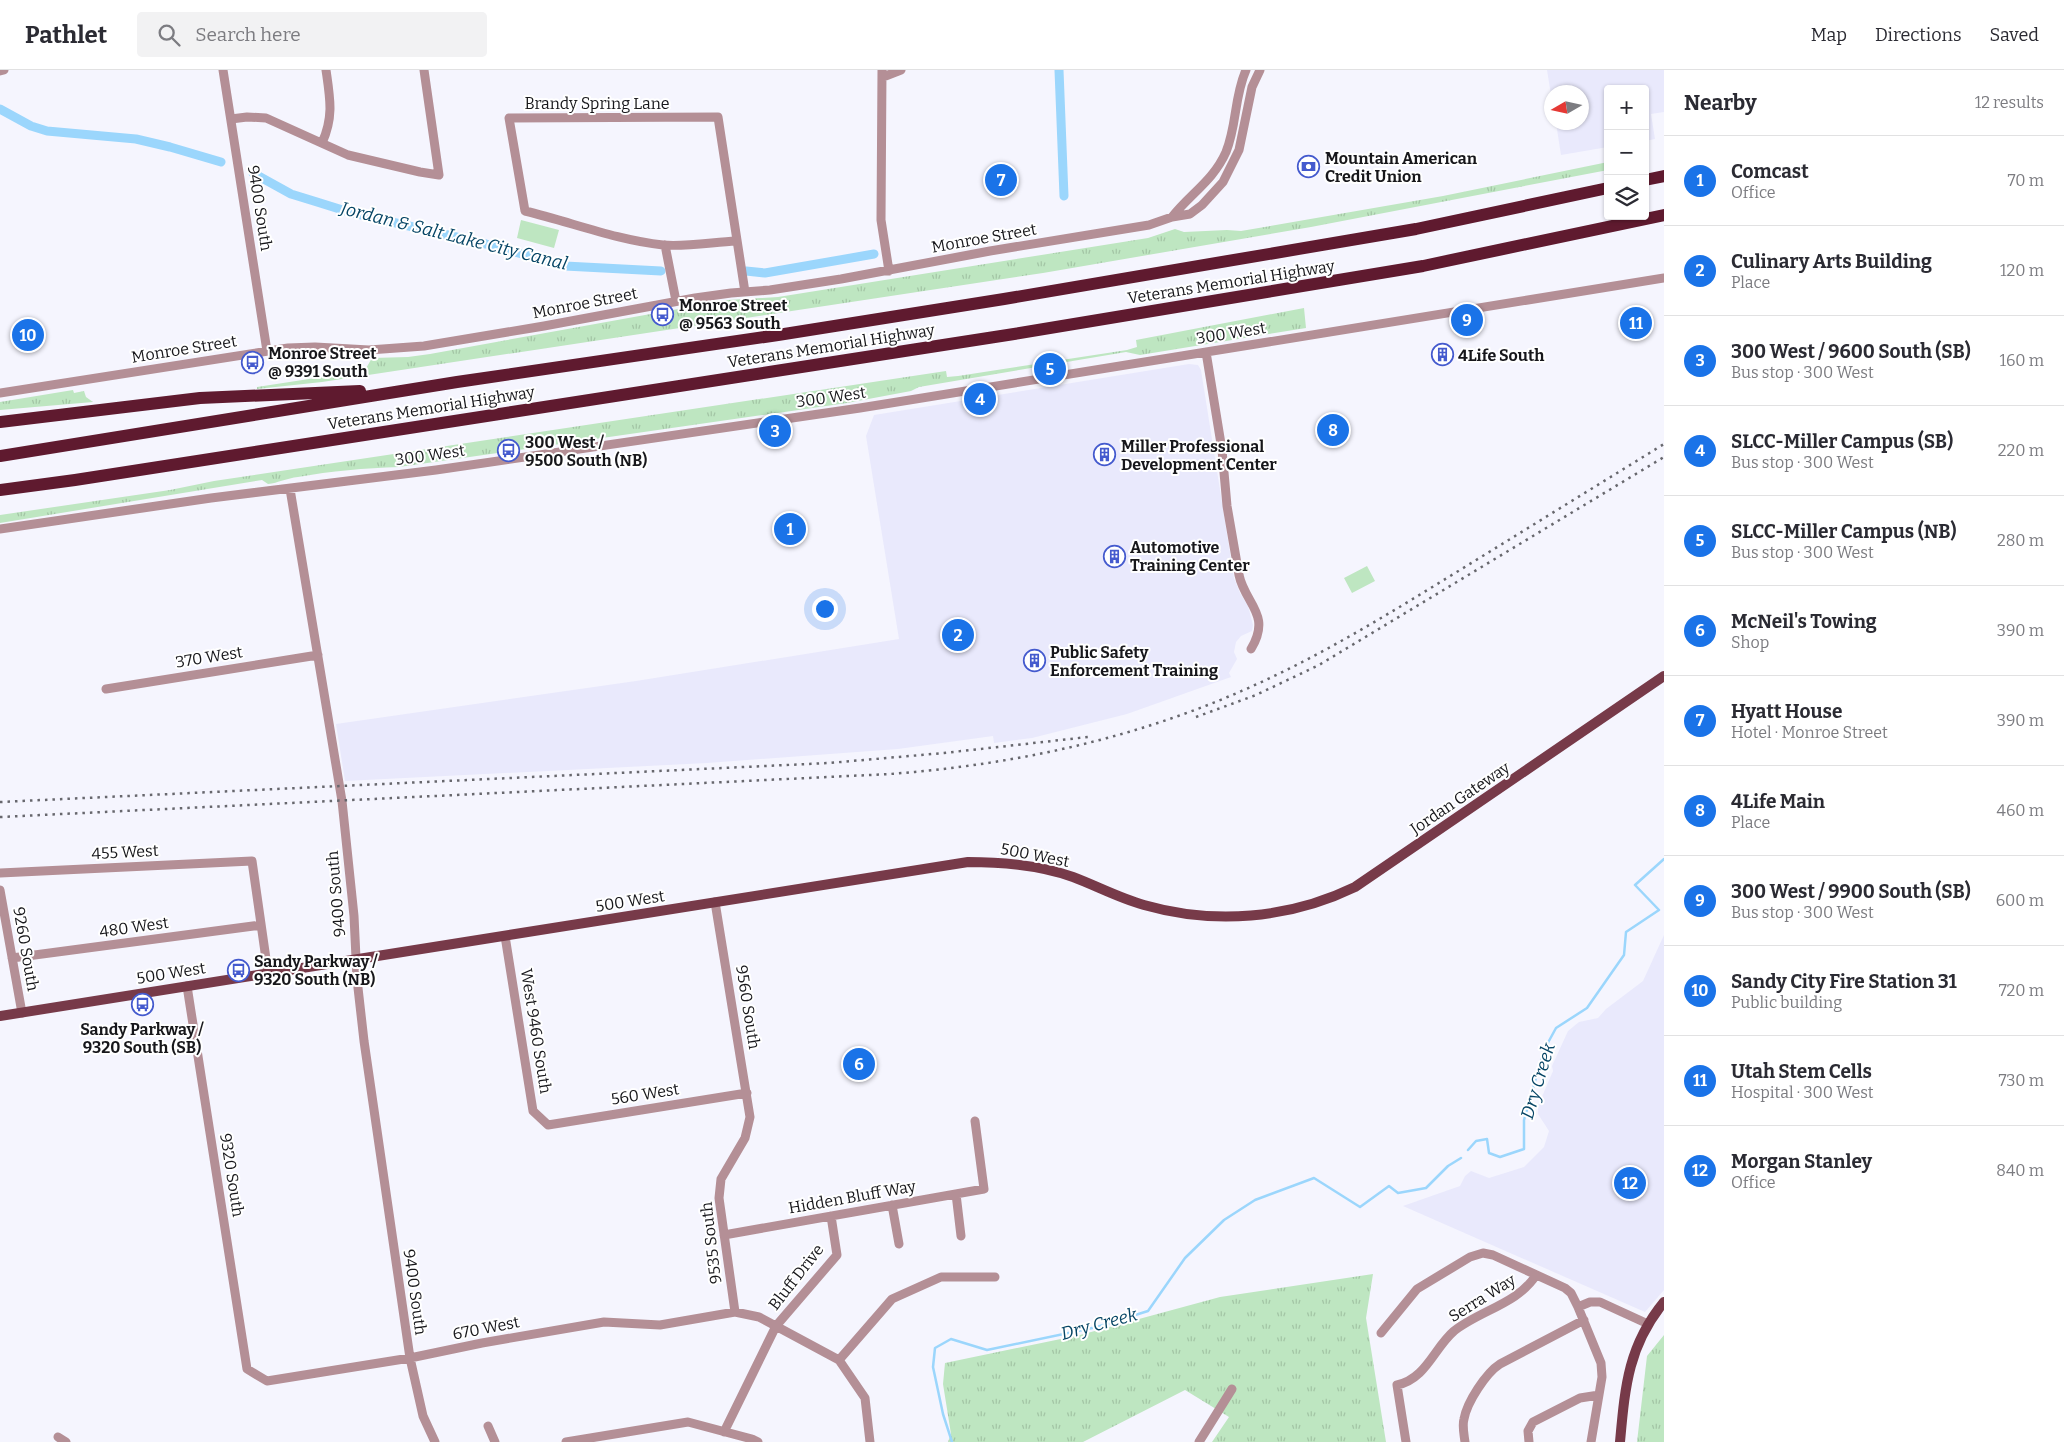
<!DOCTYPE html>
<meta charset="utf-8">
<style>
body{margin:0;font-family:Bitter,serif;background:#f2f2f3;color:#2b2b33}
.controls{position:absolute;right:15px;top:15px;display:grid;overflow:hidden;border-radius:5px;box-shadow:0 1px 4px #0004}
.controls button{width:45px;height:45px;display:grid;place-items:center;padding:0;border:0;border-bottom:1px solid #e1e1e2;background:#fff;color:#2b2b33;font:25px sans-serif}
.compass{position:absolute;left:1544px;top:15px;width:45px;height:45px;border-radius:50%;background:#fff;box-shadow:0 1px 4px #0004;rotate:261deg}
.you{position:absolute;left:824px;top:538px;width:18px;height:18px;margin:-12px;border:4px solid #fff;border-radius:50%;background:#1a73e8;box-shadow:0 0 0 8px #1a73e833}
.badge{display:grid;place-items:center;width:32px;height:32px;border-radius:50%;background:#1a73e8;color:#fff;font-size:16px;font-weight:700}
.pin{position:absolute;translate:-50% -50%;border:2px solid #fff;box-shadow:0 1px 5px #0006}
.list{margin:0;padding:0;list-style:none}
h2{display:flex;justify-content:space-between;align-items:center;height:65px;margin:0;padding:0 20px;font-size:21px}
h2 small{font-size:16px;font-weight:400;color:#7c7c81}
.list li{display:grid;grid-template-columns:32px 1fr auto;gap:15px;align-items:center;box-sizing:border-box;height:90px;padding:0 20px;border-top:1px solid #e1e1e2}
.list b{display:block;font-size:19px;white-space:nowrap}
.list p{margin:0;font-size:16px;white-space:nowrap;color:#7c7c81}
.list em{font-size:16px;font-style:normal;color:#7c7c81}
.icon{flex:none;width:28px;height:28px;fill:none;stroke:currentColor;stroke-width:2;stroke-linecap:round;stroke-linejoin:round}
.map{position:relative;flex:none;width:1664px;height:1372px;overflow:hidden}
header{display:flex;align-items:center;gap:30px;box-sizing:border-box;height:70px;padding:0 25px;background:#fff;border-bottom:1px solid #e1e1e2}
header strong{font-size:24px}
nav{display:flex;gap:28px;margin-inline-start:auto;font-size:18px}
.search{width:350px;height:45px;background:#f2f2f3;display:flex;align-items:center;gap:12px;box-sizing:border-box;padding:0 18px;border-radius:5px;color:#7c7c81;font-size:19px}
main{display:flex}
aside{flex:1;background:#fff}
.map>svg:first-child{display:block}
</style>
<header>
<strong>Pathlet</strong>
<div class="search"><svg class="icon" aria-label="search" viewBox="0 0 24 24"><circle cx="10" cy="10" r="6"/><path d="M15 15l6 6"/></svg>Search here</div>
<nav><a>Map</a><a>Directions</a><a>Saved</a></nav>
</header>
<main>
<div class="map">
<svg width="1664" height="1372" viewBox="0 0 1664 1372">
<defs>
<pattern id="grass-tufts" width="24" height="20" patternUnits="userSpaceOnUse" patternTransform="scale(1.25)"><rect width="24" height="20" fill="#bee6c1"/><path d="M3 7l-1-3M5 7V3M7 7l1-3M15 17l-1-3M17 17v-4M19 17l1-3" fill="none" stroke="#a3c5a5"/></pattern>
</defs>
<rect width="100%" height="100%" fill="#f5f5fe"/>
<path fill="#e9e9fc" d="M1547,0H1664V42L1651,44L1655,69L1645,71V19H1608V77L1561,85L1556,53L1582,52V22H1552L1551,25Z
M1189,294L1198,295L1201,300L1234,508L1240,523L1248,536L1253,555L1252,561L1241,566L1236,572L1234,582L1237,589L1229,603L1231,607L1127,644L1032,668L994,673L993,666L898,679L707,693L345,711L336,654L636,611L899,569L866,366L874,345Z
M1664,865V1220L1645,1242L1403,1136L1460,1116L1465,1106L1471,1101L1489,1108L1524,1097L1544,1077L1549,1061L1538,1044V1036L1553,1001L1552,996L1568,961L1579,952L1598,948L1606,939L1643,911Z"/>
<path fill="url(#grass-tufts)" d="M1608,92V100L1311,157L1043,203L322,312L257,319V317L361,301L365,300L372,288L408,287L430,284L728,230L778,227L1148,168L1175,159L1184,162L1227,160L1241,161L1443,126Z
M1304,238L1306,258L1140,285L1126,282L919,317L911,321L847,333L399,397C365,398 331,401 298,407C287,408 278,413 268,414L262,410L0,453V445L170,420L214,411L946,301L947,307L958,306L1127,280L1137,277L1136,270Z
M73,320L74,323L84,321L86,327L93,332L0,340V332Z
M1373,1204L1366,1248L1386,1372H1212L1229,1347L1185,1320L1083,1372H948L951,1364L943,1314L945,1293L1080,1265L1220,1227Z
M1664,1265V1372H1637L1647,1286Z"/>
<path fill="#bee6c1" d="M521,150L559,160L554,178L517,168Z
M1367,496L1375,511L1352,523L1344,508Z"/>
<g fill="none" stroke-linecap="round" stroke-linejoin="round">
<path stroke="#9bd6fc" stroke-width="2.5" d="M1468,1080L1476,1071L1487,1069L1489,1083L1500,1087L1524,1079V1050L1544,980L1556,958L1587,938L1624,885L1626,862L1659,840L1635,815L1664,789
M952,1372L943,1344L933,1297L935,1278L951,1269L987,1280L1097,1257L1148,1241L1185,1188L1224,1150L1255,1130L1314,1108L1360,1137L1389,1116L1398,1123L1426,1118L1448,1096L1461,1088"/>
<path stroke="#9bd6fc" stroke-width="9" d="M1059,0L1064,126
M0,39L31,56L47,61L136,69L170,77L221,92
M253,103L291,124L317,132L349,142L486,174L565,196L661,201
M746,201L765,203L874,184"/>
<path stroke="#b48f96" stroke-width="9" d="M223,0L267,281
M882,0L881,150L889,201
M0,1L4,0
M883,7L901,0
M231,49L247,47L266,48L348,85L420,102L439,105L424,0
M322,73C334,47 330,28 326,0
M1172,147C1191,123 1213,111 1226,82C1237,55 1234,27 1246,0
M736,171C714,172 686,177 663,175C616,170 571,152 525,141L509,48L718,47L745,222
M665,175L676,231
M1206,282L1222,380L1227,436L1239,505C1245,534 1272,544 1251,579
M0,323L288,278L315,277L369,280L424,276L544,256L695,228L731,223L770,220L841,209L990,181L1149,155L1172,147L1190,144L1202,135L1223,112L1239,80L1252,17L1260,0
M290,419L342,731L354,846L357,909L364,971L410,1288L423,1346L435,1372
M0,459L211,428L436,400L860,338L1664,208
M106,619L318,585
M0,803L252,791L268,903
M0,820L22,943
M715,832L750,1047L745,1068L721,1109L719,1128L735,1242
M505,866L533,1041L548,1055L747,1023
M12,888L261,855
M187,916L247,1299L267,1311L410,1288L482,1273L604,1252L660,1255L735,1242L759,1247L839,1290L865,1328L870,1372
M956,1124L961,1166
M892,1135L899,1174
M724,1165L984,1119L975,1051
M1578,1237L1590,1232H1600L1648,1254
M1381,1263L1417,1219L1470,1187L1483,1183L1493,1185L1565,1218L1571,1223L1578,1237L1601,1293L1602,1307L1591,1372
M839,1290L892,1229L941,1207H995
M488,1356L495,1372
M724,1362L776,1256L837,1185L831,1146
M58,1367L66,1372
M566,1372L688,1352L752,1369L758,1372
M1199,1372L1232,1319
M1406,1372L1397,1315C1426,1309 1434,1278 1454,1261C1479,1241 1519,1233 1536,1205
M1465,1372C1464,1364 1462,1356 1464,1349C1467,1332 1486,1303 1500,1294L1584,1250
M1529,1372L1528,1361L1533,1352L1580,1328L1599,1325"/>
<path stroke="#773a49" stroke-width="10" d="M0,946L968,792C1004,792 1039,795 1073,807C1097,816 1119,828 1144,835C1214,855 1289,849 1355,817L1664,606
M1620,1372C1625,1317 1628,1276 1664,1232"/>
<path stroke="#5f1a2f" stroke-width="12" d="M1645,110L1664,106
M0,352L200,328L360,321
M0,386L457,312L778,265L1004,229L1416,159L1608,118
M0,420L75,410L1014,264L1423,196L1664,145"/>
<path stroke="#67676d" stroke-width="2.5" stroke-dasharray="2.5 5" stroke-linecap="butt" d="M1196,647L1256,625L1319,595L1664,387
M0,732L829,693L944,683L1088,667
M0,747L890,704C1012,695 1134,669 1246,619C1321,586 1390,543 1460,500C1528,458 1596,416 1664,374"/>
</g>
<defs>
<symbol id="bank-ring" viewBox="-11 -11 22 22"><circle r="9.5" fill="#fff" stroke="#445ace" stroke-width="1.5"/><path d="M-6-4H6V4H-6ZM0-2.3a2.3 2.3 0 1 0 0 4.6a2.3 2.3 0 1 0 0-4.6Z" fill="#445ace"/></symbol>
<symbol id="bus-ring" viewBox="-11 -11 22 22"><circle r="9.5" fill="#fff" stroke="#445ace" stroke-width="1.5"/><path d="M-5-6H5V4H4V6H2V4H-2V6H-4V4H-5ZM-3.5-4V0h7V-4ZM-3.5 1.2v1.5H-2V1.2ZM2 1.2v1.5H3.5V1.2Z" fill="#445ace"/></symbol>
<symbol id="building-ring" viewBox="-11 -11 22 22"><circle r="9.5" fill="#fff" stroke="#445ace" stroke-width="1.5"/><path d="M-4-6H4V6H1V3H-1V6H-4ZM-2.5-4.3h1.7v1.8h-1.7ZM.8-4.3h1.7v1.8H.8ZM-2.5-1h1.7V.8h-1.7ZM.8-1h1.7V.8H.8Z" fill="#445ace"/></symbol>
</defs>
<g fill-rule="evenodd">
<use href="#bank-ring" x="1296" y="84" width="25" height="25"/>
<use href="#bus-ring" x="650" y="232" width="25" height="25"/>
<use href="#building-ring" x="1430" y="272" width="25" height="25"/>
<use href="#bus-ring" x="240" y="280" width="25" height="25"/>
<use href="#bus-ring" x="496" y="368" width="25" height="25"/>
<use href="#building-ring" x="1092" y="372" width="25" height="25"/>
<use href="#building-ring" x="1102" y="474" width="25" height="25"/>
<use href="#building-ring" x="1022" y="578" width="25" height="25"/>
<use href="#bus-ring" x="226" y="888" width="25" height="25"/>
<use href="#bus-ring" x="130" y="922" width="25" height="25"/>
</g>
<g text-anchor="middle" dominant-baseline="central" stroke-width="4" stroke-linejoin="round" paint-order="stroke">
<g font-size="16" fill="#17171b" stroke="#fff">
<text x="597" y="33">Brandy Spring Lane</text>
<text transform="translate(260 138) rotate(81)">9400 South</text>
<text transform="translate(984 168) rotate(-10)">Monroe Street</text>
<text transform="translate(1231 212) rotate(-9)">Veterans Memorial Highway</text>
<text transform="translate(585 233) rotate(-11)">Monroe Street</text>
<text transform="translate(1231 263) rotate(-9)">300 West</text>
<text transform="translate(831 276) rotate(-9)">Veterans Memorial Highway</text>
<text transform="translate(184 279) rotate(-9)">Monroe Street</text>
<text transform="translate(831 327) rotate(-8)">300 West</text>
<text transform="translate(431 338) rotate(-9)">Veterans Memorial Highway</text>
<text transform="translate(430 385) rotate(-8)">300 West</text>
<text transform="translate(209 587) rotate(-9)">370 West</text>
<text transform="translate(1460 728) rotate(-34)">Jordan Gateway</text>
<text transform="translate(125 782) rotate(-3)">455 West</text>
<text transform="translate(1035 785) rotate(11)">500 West</text>
<text transform="translate(336 824) rotate(-95)">9400 South</text>
<text transform="translate(630 831) rotate(-9)">500 West</text>
<text transform="translate(134 857) rotate(-8)">480 West</text>
<text transform="translate(26 879) rotate(80)">9260 South</text>
<text transform="translate(171 903) rotate(-9)">500 West</text>
<text transform="translate(748 937) rotate(81)">9560 South</text>
<text transform="translate(536 961) rotate(81)">West 9460 South</text>
<text transform="translate(645 1024) rotate(-9)">560 West</text>
<text transform="translate(232 1105) rotate(81)">9320 South</text>
<text transform="translate(852 1127) rotate(-10)">Hidden Bluff Way</text>
<text transform="translate(711 1173) rotate(-97)">9535 South</text>
<text transform="translate(796 1207) rotate(-52)">Bluff Drive</text>
<text transform="translate(415 1222) rotate(82)">9400 South</text>
<text transform="translate(1482 1228) rotate(-32)">Serra Way</text>
<text transform="translate(486 1258) rotate(-11)">670 West</text>
</g>
<g font-size="16" font-weight="bold" fill="#17171b" stroke="#fff" text-anchor="start">
<text x="1325" y="88">Mountain American<tspan x="1325" dy="18">Credit Union</tspan></text>
<text x="679" y="235">Monroe Street<tspan x="679" dy="18">@ 9563 South</tspan></text>
<text x="268" y="283">Monroe Street<tspan x="268" dy="18">@ 9391 South</tspan></text>
<text x="1458" y="285">4Life South</text>
<text x="525" y="372">300 West /<tspan x="525" dy="18">9500 South (NB)</tspan></text>
<text x="1121" y="376">Miller Professional<tspan x="1121" dy="18">Development Center</tspan></text>
<text x="1130" y="477">Automotive<tspan x="1130" dy="18">Training Center</tspan></text>
<text x="1050" y="582">Public Safety<tspan x="1050" dy="18">Enforcement Training</tspan></text>
<text x="254" y="891">Sandy Parkway /<tspan x="254" dy="18">9320 South (NB)</tspan></text>
<text x="142" y="959" text-anchor="middle">Sandy Parkway /<tspan x="142" dy="18">9320 South (SB)</tspan></text>
</g>
<g font-size="18" font-style="italic" fill="#064565" stroke="#fff">
<text transform="translate(454 166) rotate(14)">Jordan &amp; Salt Lake City Canal</text>
<text transform="translate(1538 1011) rotate(-73)">Dry Creek</text>
<text transform="translate(1099 1254) rotate(-15)">Dry Creek</text>
</g>
</g>
</svg>
<div class="controls">
<button>+</button>
<button>−</button>
<button><svg class="icon" aria-label="layers" viewBox="0 0 24 24"><path d="M12 4l9 5-9 5-9-5zM3 14l9 5 9-5"/></svg></button>
</div>
<svg class="compass" viewBox="-18 -18 36 36"><path d="M0-13l5 13h-10z" fill="#e53935"/><path d="M0 13l5-13h-10z" fill="#7c7c81"/></svg>
<div class="you"></div>
<div class="pin badge" style="left:790px;top:459px">1</div>
<div class="pin badge" style="left:958px;top:565px">2</div>
<div class="pin badge" style="left:775px;top:361px">3</div>
<div class="pin badge" style="left:980px;top:329px">4</div>
<div class="pin badge" style="left:1050px;top:299px">5</div>
<div class="pin badge" style="left:859px;top:994px">6</div>
<div class="pin badge" style="left:1001px;top:110px">7</div>
<div class="pin badge" style="left:1333px;top:360px">8</div>
<div class="pin badge" style="left:1467px;top:250px">9</div>
<div class="pin badge" style="left:28px;top:265px">10</div>
<div class="pin badge" style="left:1636px;top:253px">11</div>
<div class="pin badge" style="left:1630px;top:1113px">12</div>
</div>
<aside>
<h2>Nearby<small>12 results</small></h2>
<ul class="list">
<li><span class="badge">1</span><div><b>Comcast</b><p>Office</p></div><em>70 m</em></li>
<li><span class="badge">2</span><div><b>Culinary Arts Building</b><p>Place</p></div><em>120 m</em></li>
<li><span class="badge">3</span><div><b>300 West / 9600 South (SB)</b><p>Bus stop · 300 West</p></div><em>160 m</em></li>
<li><span class="badge">4</span><div><b>SLCC-Miller Campus (SB)</b><p>Bus stop · 300 West</p></div><em>220 m</em></li>
<li><span class="badge">5</span><div><b>SLCC-Miller Campus (NB)</b><p>Bus stop · 300 West</p></div><em>280 m</em></li>
<li><span class="badge">6</span><div><b>McNeil's Towing</b><p>Shop</p></div><em>390 m</em></li>
<li><span class="badge">7</span><div><b>Hyatt House</b><p>Hotel · Monroe Street</p></div><em>390 m</em></li>
<li><span class="badge">8</span><div><b>4Life Main</b><p>Place</p></div><em>460 m</em></li>
<li><span class="badge">9</span><div><b>300 West / 9900 South (SB)</b><p>Bus stop · 300 West</p></div><em>600 m</em></li>
<li><span class="badge">10</span><div><b>Sandy City Fire Station 31</b><p>Public building</p></div><em>720 m</em></li>
<li><span class="badge">11</span><div><b>Utah Stem Cells</b><p>Hospital · 300 West</p></div><em>730 m</em></li>
<li><span class="badge">12</span><div><b>Morgan Stanley</b><p>Office</p></div><em>840 m</em></li>
</ul>
</aside>
</main>
